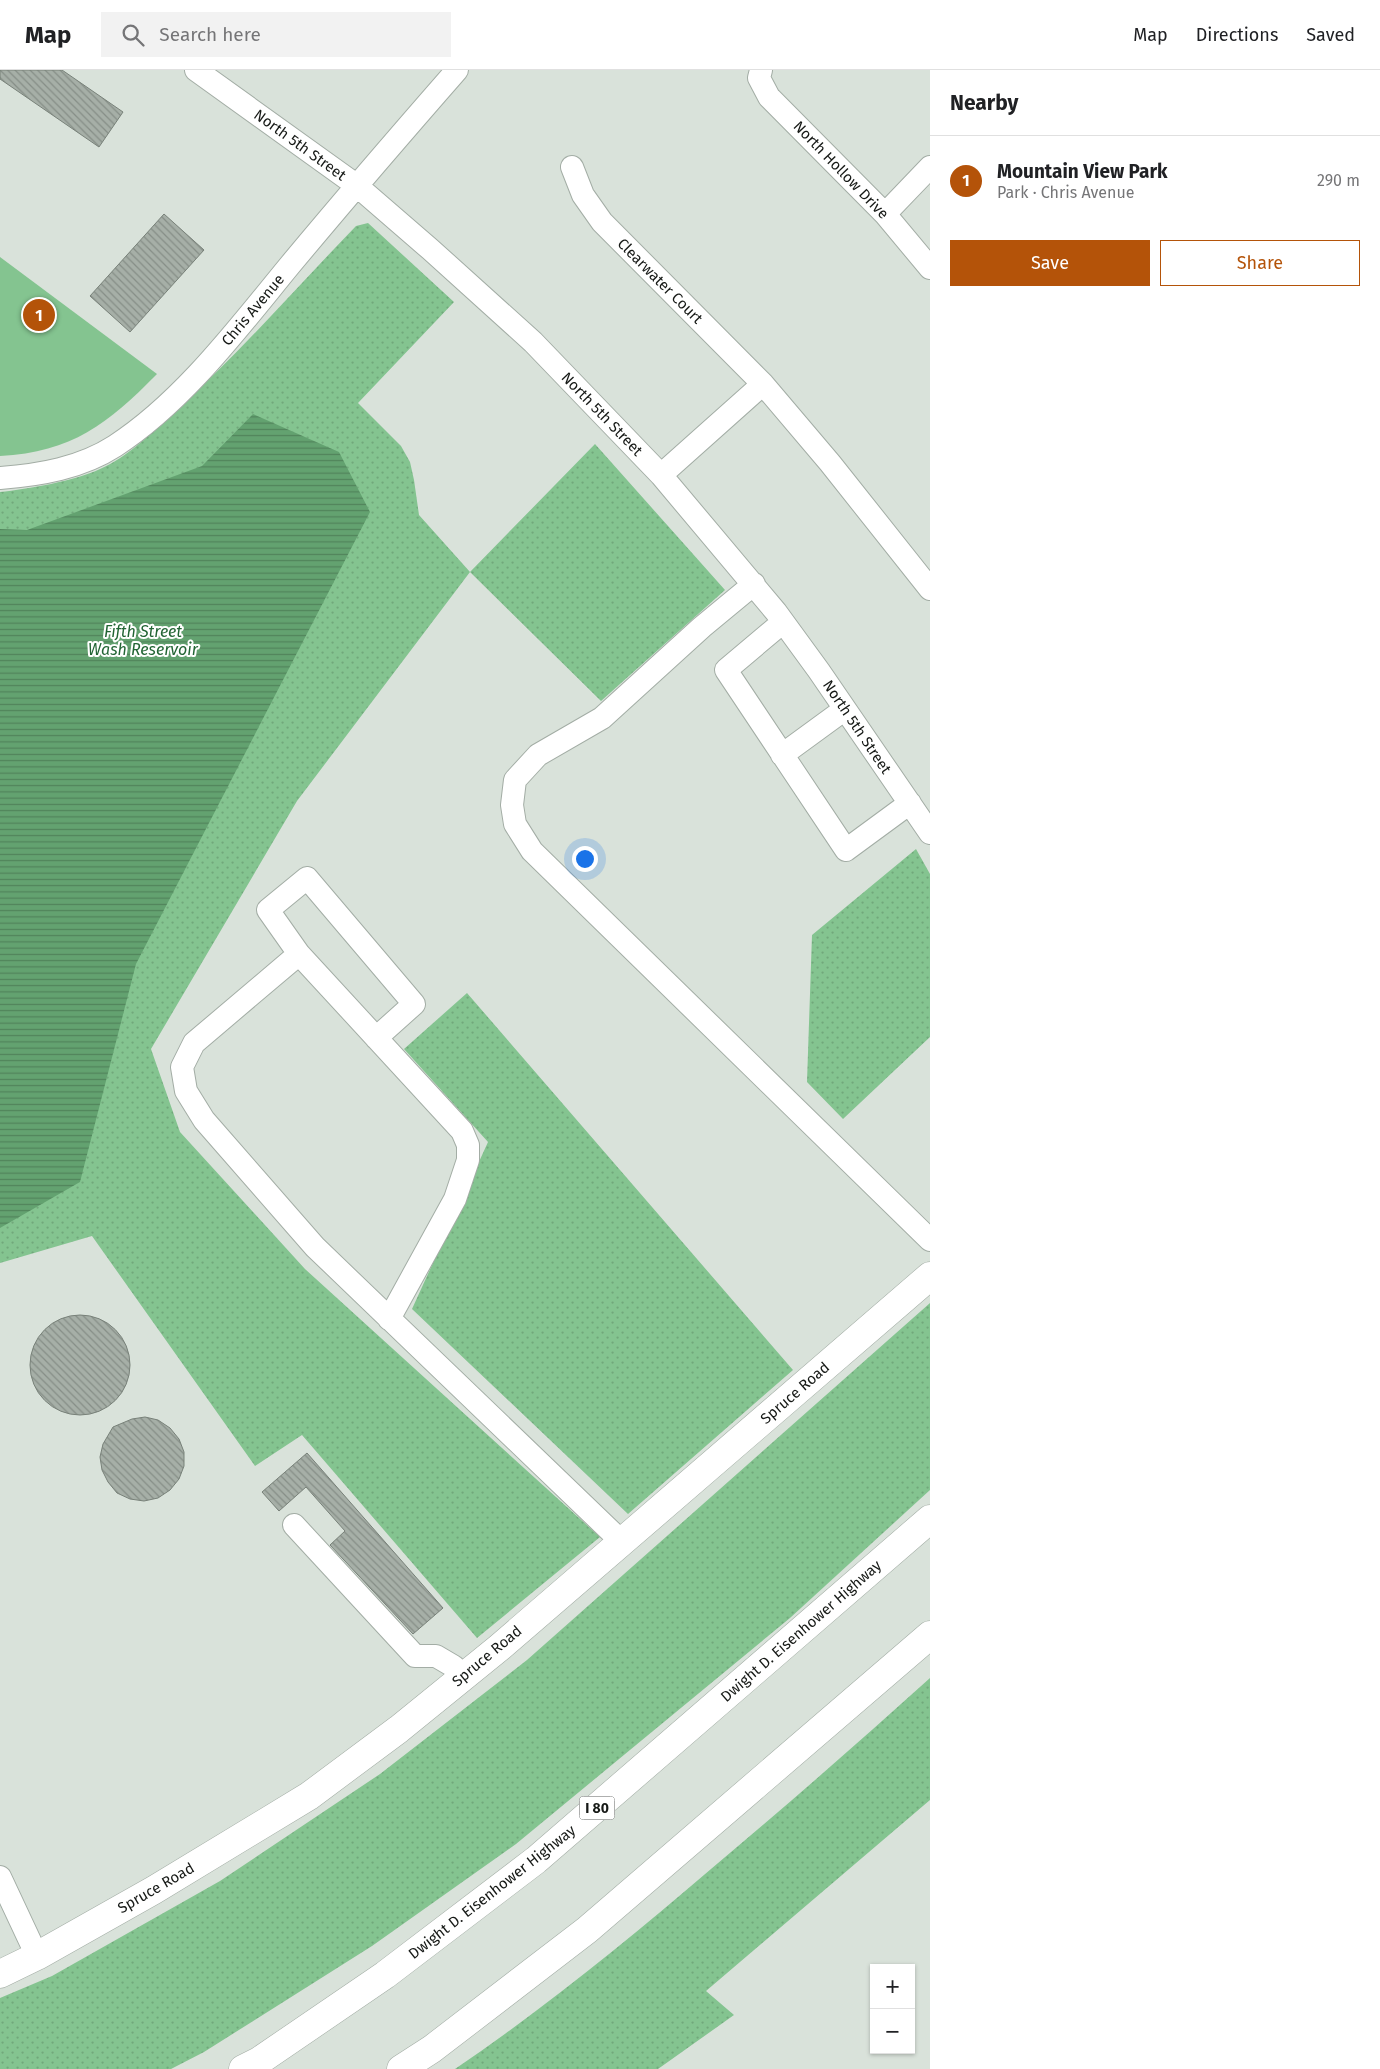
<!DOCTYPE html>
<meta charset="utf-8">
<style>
body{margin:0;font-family:"Fira Sans",sans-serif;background:#f2f2f2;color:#202124}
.controls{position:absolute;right:15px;bottom:15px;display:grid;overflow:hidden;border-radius:0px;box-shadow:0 1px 4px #0004}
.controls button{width:45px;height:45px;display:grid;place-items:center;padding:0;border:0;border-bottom:1px solid #e0e0e0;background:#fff;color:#202124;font:25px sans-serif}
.you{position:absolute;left:584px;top:788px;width:18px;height:18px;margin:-12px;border:4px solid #fff;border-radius:50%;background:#1a73e8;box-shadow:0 0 0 8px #1a73e833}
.badge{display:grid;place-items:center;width:32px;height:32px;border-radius:50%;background:#b45309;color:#fff;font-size:16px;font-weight:700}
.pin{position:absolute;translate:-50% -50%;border:2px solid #fff;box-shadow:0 1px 5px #0006}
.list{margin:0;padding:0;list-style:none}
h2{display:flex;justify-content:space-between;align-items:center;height:65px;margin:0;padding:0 20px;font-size:21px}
h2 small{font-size:16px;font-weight:400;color:#757577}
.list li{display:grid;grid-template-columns:32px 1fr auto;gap:15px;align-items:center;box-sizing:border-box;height:90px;padding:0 20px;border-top:1px solid #e0e0e0}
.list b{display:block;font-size:19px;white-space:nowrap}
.list p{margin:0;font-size:16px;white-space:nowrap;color:#757577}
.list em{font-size:16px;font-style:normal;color:#757577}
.actions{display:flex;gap:10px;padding:15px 20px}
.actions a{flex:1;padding:11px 0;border:1px solid #b45309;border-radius:0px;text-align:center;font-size:18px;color:#b45309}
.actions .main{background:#b45309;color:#fff}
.icon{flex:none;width:28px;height:28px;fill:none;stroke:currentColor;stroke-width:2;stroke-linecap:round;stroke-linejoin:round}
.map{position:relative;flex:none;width:930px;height:1999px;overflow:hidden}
header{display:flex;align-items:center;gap:30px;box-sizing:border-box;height:70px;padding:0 25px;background:#fff;border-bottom:1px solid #e0e0e0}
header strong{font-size:24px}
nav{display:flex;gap:28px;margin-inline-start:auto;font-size:18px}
.search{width:350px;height:45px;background:#f2f2f2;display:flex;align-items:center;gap:12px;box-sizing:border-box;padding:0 18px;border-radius:0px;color:#757577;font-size:19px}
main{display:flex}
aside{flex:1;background:#fff}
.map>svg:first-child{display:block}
</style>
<header>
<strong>Map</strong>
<div class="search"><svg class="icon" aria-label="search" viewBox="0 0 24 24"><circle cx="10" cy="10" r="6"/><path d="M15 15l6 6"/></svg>Search here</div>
<nav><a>Map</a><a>Directions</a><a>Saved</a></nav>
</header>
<main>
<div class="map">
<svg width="930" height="1999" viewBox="0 0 930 1999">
<defs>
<pattern id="grass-dots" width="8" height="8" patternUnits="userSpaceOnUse" patternTransform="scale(1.25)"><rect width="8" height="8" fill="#84c490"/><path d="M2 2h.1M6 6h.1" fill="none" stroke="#71a87b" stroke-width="1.8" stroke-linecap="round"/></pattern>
<pattern id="water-rules" width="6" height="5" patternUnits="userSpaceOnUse" patternTransform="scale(1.25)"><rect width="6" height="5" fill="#63a270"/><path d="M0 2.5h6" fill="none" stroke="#51835b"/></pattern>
<pattern id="building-back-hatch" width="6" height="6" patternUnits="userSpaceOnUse" patternTransform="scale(1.25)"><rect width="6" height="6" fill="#a6afa7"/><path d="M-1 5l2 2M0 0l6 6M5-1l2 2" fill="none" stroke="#868e87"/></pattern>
</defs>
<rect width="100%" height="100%" fill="#d9e2da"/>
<path fill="url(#grass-dots)" d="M368,153L454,232L358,333L401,376L410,392L414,410L419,445L470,502L595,374L725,520L601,631L470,502L297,731L151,979L180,1062L305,1199L600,1467L477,1568L302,1365L255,1396L92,1166L0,1193V422C28,419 75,411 100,399C126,388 152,363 172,344C237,286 295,219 356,156Z
M916,779L930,804V967L843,1049L807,1012L812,865Z
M467,923L793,1300L628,1444L412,1239L488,1072L404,979Z
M930,1233V1420L790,1548L516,1774L372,1876L204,1982L171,1999H0V1928L52,1906L220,1811L380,1704L527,1590Z
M930,1608V1730L706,1921L734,1945L658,1999H455C545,1938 629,1869 711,1799C785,1737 858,1673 930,1608Z"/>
<path fill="#84c490" d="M0,187L157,304C108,354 72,382 0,386Z"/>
<path fill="url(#water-rules)" d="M253,344L339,382L370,442L136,894L80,1112L0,1158V459L27,460L202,396Z"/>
<path fill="url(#building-back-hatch)" stroke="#788179" d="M0,0H62L123,42L99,77L0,9Z
M164,144L204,180L130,262L90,226Z
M30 1295a50 50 0 1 1 100 0a50 50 0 1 1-100 0Z
M145,1347L158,1350L170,1358L179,1369L184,1382V1396L179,1409L170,1420L158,1428L144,1431L130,1429L117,1423L108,1412L102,1400L100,1387L103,1374L113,1357L132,1349Z
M307,1383L443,1538L413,1564L330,1475L345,1461L306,1417L279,1441L262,1422Z"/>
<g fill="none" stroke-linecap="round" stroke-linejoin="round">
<defs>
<path id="minor" d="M196,0L356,115L430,179L533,272L661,405L776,542L819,601L930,763
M761,0L759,8L769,27L885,144L930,198
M572,97L583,125L602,152L763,314L830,393L930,519
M885,144L930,97
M661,405L763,314
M0,408C40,405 81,398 115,376C183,332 239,257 290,195C345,129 401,64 457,0
M754,514L702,557L602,648L538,685L515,710L512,735L515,754L532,781L930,1170
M783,552L726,600L846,780L910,733
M782,685L845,639
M299,884L268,840L307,808L414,934L376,968
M389,1249L455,1129L468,1090V1075L462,1061L299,884L194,973L182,997L186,1021L204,1050L315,1177L622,1472
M294,1455L415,1586H436L453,1596L464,1606
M0,1807L37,1886"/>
<path id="major" d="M0,1904L37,1886L154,1820L309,1726L399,1659L500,1577L930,1206"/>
<path id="highway" d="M243,1999L259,1991L385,1905L536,1790L930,1449
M401,1999L432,1979L587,1860L930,1565"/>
</defs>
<use href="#minor" stroke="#a3ada5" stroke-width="24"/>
<use href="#major" stroke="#a3ada5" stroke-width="29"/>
<use href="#highway" stroke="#a3ada5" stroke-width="29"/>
<use href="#minor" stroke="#fff" stroke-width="22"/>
<use href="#major" stroke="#fff" stroke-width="28"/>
<use href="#highway" stroke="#fff" stroke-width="28"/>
</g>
<g text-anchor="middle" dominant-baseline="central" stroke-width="4" stroke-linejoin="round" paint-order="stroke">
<rect fill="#fff" stroke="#5c5e5c" stroke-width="1" x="579.5" y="1726.5" width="35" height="23" rx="4"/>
<g font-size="14" font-weight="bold" fill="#161916">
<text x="597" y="1738">I 80</text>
</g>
<g font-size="15" fill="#161916" stroke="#fff">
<text transform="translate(300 75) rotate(36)">North 5th Street</text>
<text transform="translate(841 100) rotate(46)">North Hollow Drive</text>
<text transform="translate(660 211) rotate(45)">Clearwater Court</text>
<text transform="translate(253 240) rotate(-50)">Chris Avenue</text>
<text transform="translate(602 344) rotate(46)">North 5th Street</text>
<text transform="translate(857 657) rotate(56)">North 5th Street</text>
<text transform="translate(795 1323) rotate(-41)">Spruce Road</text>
<text transform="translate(801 1561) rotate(-41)">Dwight D. Eisenhower Highway</text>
<text transform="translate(487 1586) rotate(-40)">Spruce Road</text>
<text transform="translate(156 1818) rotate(-30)">Spruce Road</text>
<text transform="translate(492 1822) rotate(-38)">Dwight D. Eisenhower Highway</text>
</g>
<g font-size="16" font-style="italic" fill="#226534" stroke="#fff">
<text x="143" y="561">Fifth Street<tspan x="143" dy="18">Wash Reservoir</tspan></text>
</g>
</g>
</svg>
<div class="controls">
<button>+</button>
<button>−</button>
</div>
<div class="you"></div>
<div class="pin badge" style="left:39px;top:245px">1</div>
</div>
<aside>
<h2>Nearby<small></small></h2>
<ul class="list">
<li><span class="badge">1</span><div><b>Mountain View Park</b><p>Park · Chris Avenue</p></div><em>290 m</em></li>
</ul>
<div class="actions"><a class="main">Save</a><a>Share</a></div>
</aside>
</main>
